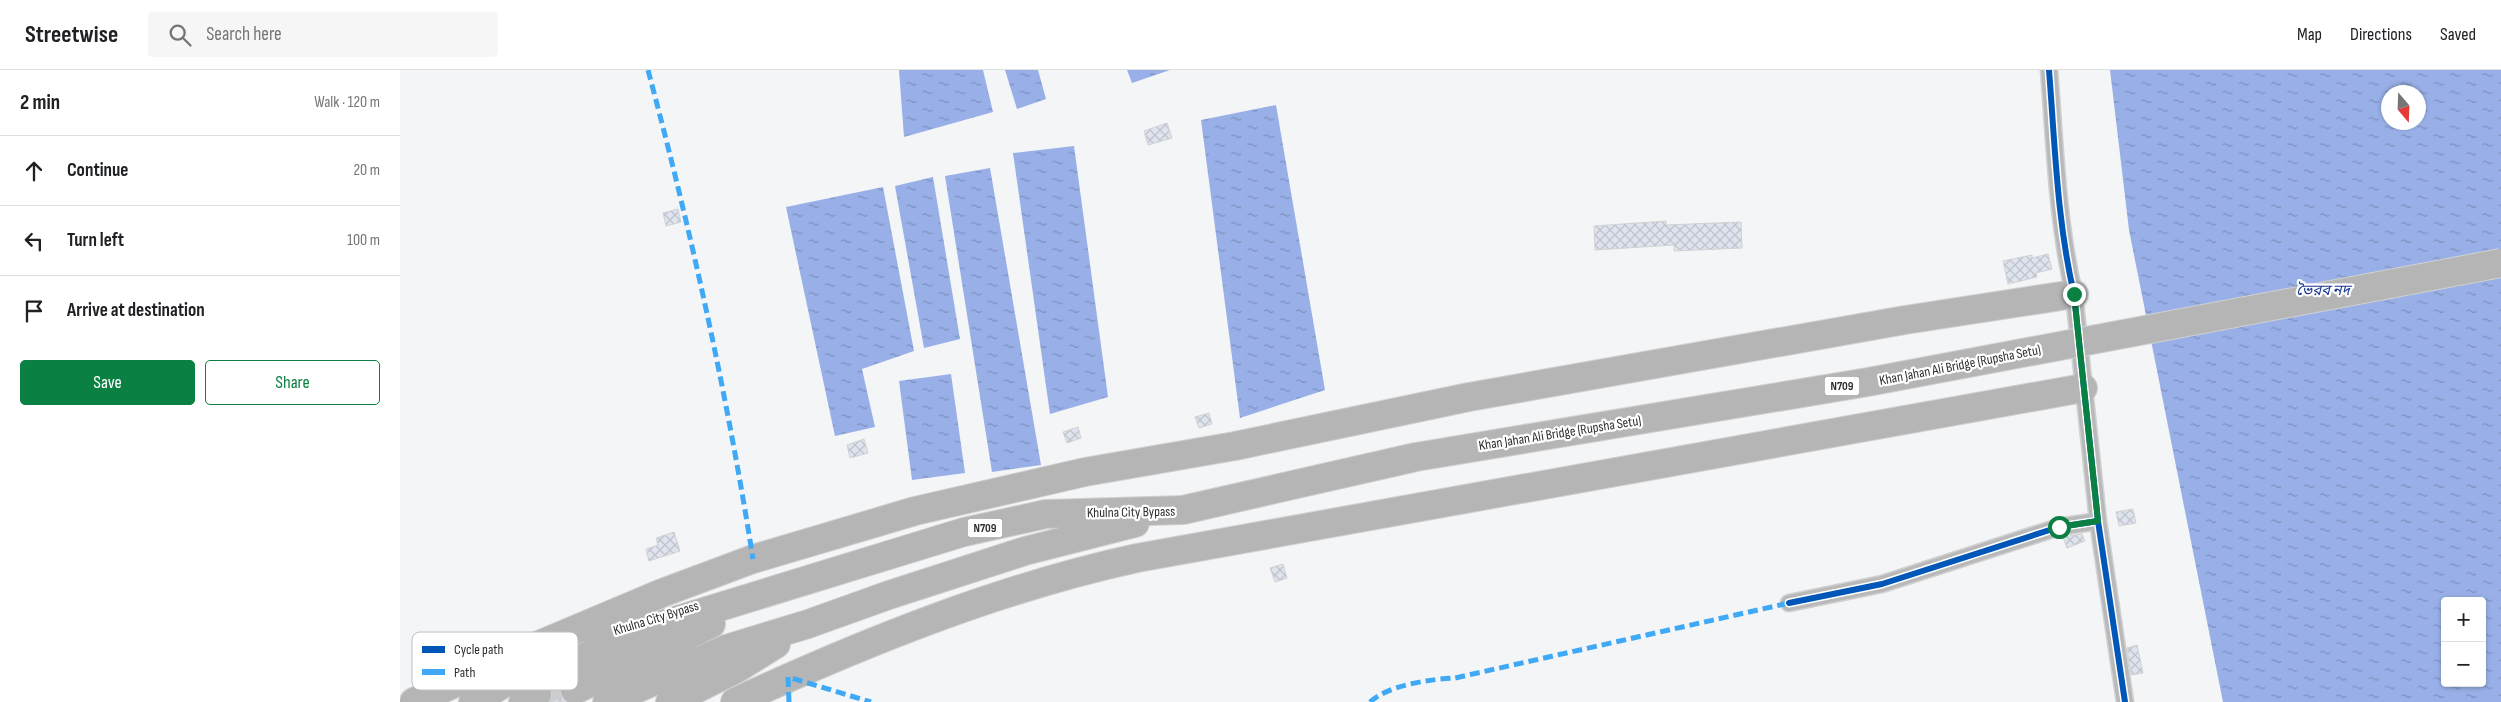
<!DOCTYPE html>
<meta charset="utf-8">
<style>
body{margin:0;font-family:"Sofia Sans Condensed","Noto Sans Bengali",sans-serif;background:#f6f6f6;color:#202124}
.controls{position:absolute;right:15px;bottom:15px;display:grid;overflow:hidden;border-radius:5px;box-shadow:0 1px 4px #0004}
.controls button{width:45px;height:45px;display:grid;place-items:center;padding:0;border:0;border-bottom:1px solid #e0e0e0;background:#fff;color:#202124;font:25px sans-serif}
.compass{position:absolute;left:1981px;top:15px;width:45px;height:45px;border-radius:50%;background:#fff;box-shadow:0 1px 4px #0004;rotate:161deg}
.stop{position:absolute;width:15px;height:15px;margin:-11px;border:4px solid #0b8043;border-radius:50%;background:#fff}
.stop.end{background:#0b8043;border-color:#fff;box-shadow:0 1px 5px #0008}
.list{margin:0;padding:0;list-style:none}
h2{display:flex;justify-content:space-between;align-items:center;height:65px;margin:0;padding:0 20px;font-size:21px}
h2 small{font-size:16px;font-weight:400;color:#757577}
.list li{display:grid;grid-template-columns:32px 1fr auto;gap:15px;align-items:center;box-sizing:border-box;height:70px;padding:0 20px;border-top:1px solid #e0e0e0}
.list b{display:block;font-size:19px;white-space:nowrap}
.list em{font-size:16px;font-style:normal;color:#757577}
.actions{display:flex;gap:10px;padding:15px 20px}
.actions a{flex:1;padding:11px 0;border:1px solid #0b8043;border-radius:5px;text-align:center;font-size:18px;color:#0b8043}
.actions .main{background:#0b8043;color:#fff}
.icon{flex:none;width:28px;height:28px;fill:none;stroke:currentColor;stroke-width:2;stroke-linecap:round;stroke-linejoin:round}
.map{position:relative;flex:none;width:2101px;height:632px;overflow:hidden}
header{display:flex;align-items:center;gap:30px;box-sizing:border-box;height:70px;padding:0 25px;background:#fff;border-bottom:1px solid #e0e0e0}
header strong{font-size:24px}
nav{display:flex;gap:28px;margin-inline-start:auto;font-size:18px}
.search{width:350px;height:45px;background:#f6f6f6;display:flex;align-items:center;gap:12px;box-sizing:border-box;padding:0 18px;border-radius:5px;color:#757577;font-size:19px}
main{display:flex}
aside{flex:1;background:#fff}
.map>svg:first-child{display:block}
</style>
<header>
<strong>Streetwise</strong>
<div class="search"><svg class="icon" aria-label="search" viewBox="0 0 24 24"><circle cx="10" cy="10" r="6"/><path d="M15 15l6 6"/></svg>Search here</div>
<nav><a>Map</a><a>Directions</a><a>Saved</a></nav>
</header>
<main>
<aside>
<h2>2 min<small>Walk · 120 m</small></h2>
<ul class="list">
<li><svg class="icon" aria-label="ahead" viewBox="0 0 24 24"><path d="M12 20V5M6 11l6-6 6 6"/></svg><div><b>Continue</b></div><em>20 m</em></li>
<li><svg class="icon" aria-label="left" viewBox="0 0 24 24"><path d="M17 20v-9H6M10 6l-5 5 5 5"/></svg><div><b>Turn left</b></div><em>100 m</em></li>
<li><svg class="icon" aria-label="arrive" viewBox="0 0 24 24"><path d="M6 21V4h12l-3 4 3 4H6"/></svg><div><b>Arrive at destination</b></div></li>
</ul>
<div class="actions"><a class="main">Save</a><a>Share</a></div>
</aside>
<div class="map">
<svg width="2101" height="632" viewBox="0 0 2101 632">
<defs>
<pattern id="water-ripples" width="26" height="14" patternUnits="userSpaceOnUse" patternTransform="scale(1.25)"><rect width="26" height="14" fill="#98b0e7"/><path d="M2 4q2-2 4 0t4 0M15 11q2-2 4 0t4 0" fill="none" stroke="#7c90bc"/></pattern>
<pattern id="building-cross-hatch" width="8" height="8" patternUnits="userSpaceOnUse" patternTransform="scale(1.25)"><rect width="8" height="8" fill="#dee3ee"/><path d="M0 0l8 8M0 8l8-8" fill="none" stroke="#bfc3cc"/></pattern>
</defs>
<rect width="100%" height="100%" fill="#f4f5f7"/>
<path fill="url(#water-ripples)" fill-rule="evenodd" d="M499,0H583L593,42L504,67Z
M605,0H638L646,29L617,39Z
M727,0H770L732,13Z
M1710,0H2101V632H1823L1729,160ZM1988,22H2018V52H1988ZM2045,531H2082V613H2045Z
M876,35L925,320L840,348L801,50Z
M674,76L708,327L650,344L613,83Z
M590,98L641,395L592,402L545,106Z
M533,107L560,269L524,278L495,116Z
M483,117L514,281L462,299L475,357L435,366L386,137Z
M551,304L565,403L512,410L499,311Z"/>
<path fill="url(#building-cross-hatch)" stroke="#d1d2d3" d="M767,53L772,68L748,75L744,61Z
M278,139L281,152L266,156L263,143Z
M1266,151V155L1341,152L1342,178L1274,181V175L1195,180L1194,156Z
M1648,184L1652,199L1636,203L1637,207L1608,214L1603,191L1632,185V188Z
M809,343L812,354L799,358L795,347Z
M678,357L681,368L667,373L663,362Z
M464,369L468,383L450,388L447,375Z
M1733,439L1736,453L1719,456L1716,442Z
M274,462L280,481L249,491L246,479L258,475L256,468Z
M1682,464L1685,471L1667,478L1663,467Z
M883,494L887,508L875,512L870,498Z
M1737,575L1743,603L1731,605L1727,578Z
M151,606L161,613V626L165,632H150L153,625L151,617L142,610Z"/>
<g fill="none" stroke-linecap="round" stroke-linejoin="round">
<path stroke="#cccdcf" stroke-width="28" stroke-dasharray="28 14" stroke-linecap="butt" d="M137,624L170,609"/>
<defs>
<path id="street" d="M1649,0C1655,75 1657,151 1674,224L1698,451L1725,632
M1389,533L1482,514L1659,457L1698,451"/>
<path id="highway" d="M164,598L225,566L564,462L646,444L783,440
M175,620L311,554
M14,632L127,580L262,523L353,489L515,441L685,402L835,376L1069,327L1505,250L1674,224
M73,632L126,600L150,589
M123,632L137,624
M207,632L326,579L408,554L489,525L625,481L735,453
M270,632L336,599L376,574
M335,632C463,573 599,518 737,488L1683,318"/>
</defs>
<use href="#street" stroke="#d1d1d2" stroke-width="19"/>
<use href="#highway" stroke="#d1d1d2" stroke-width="30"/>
<use href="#street" stroke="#b8b9b8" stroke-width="16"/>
<use href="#highway" stroke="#b6b5b6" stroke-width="28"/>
<defs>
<path id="highway-bridge" d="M783,440L1016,387L1468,312L2101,193"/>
</defs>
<use href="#highway-bridge" stroke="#d1d1d2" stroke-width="30" stroke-linecap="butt"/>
<use href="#highway-bridge" stroke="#b6b5b6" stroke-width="28"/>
<path stroke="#3fa9f5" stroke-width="5" stroke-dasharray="10 5" stroke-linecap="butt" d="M248,0C291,161 327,324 353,489
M389,632L388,607L471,632
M970,632C988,615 1031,609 1055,608L1389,533"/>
<defs>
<path id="cycleway" d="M1649,0C1655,75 1657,151 1674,224L1698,451L1725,632
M1389,533L1482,514L1659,457L1698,451"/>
</defs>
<use href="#cycleway" stroke="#fff" stroke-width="9"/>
<use href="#cycleway" stroke="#0057b8" stroke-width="6"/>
</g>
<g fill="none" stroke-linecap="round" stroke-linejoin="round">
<path stroke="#0b8043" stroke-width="6" d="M1659,457L1698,451L1674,224"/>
</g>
<g text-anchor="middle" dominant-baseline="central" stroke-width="4.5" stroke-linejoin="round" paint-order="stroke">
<g fill="#fff" stroke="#6d6d6e" stroke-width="1">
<rect x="1424.5" y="306.5" width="35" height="19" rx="4"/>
<rect x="567.5" y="448.5" width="35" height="19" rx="4"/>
</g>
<g font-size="12" font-weight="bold" fill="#2e2e30">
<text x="1442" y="316">N709</text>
<text x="585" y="458">N709</text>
</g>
<g font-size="14" fill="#2e2e30" stroke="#fff">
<text transform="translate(1560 295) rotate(-11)">Khan Jahan Ali Bridge (Rupsha Setu)</text>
<text transform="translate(1160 363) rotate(-9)">Khan Jahan Ali Bridge (Rupsha Setu)</text>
<text transform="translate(731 442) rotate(-1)">Khulna City Bypass</text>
<text transform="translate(256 548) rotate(-17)">Khulna City Bypass</text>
</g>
<g font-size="15" font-style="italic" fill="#193791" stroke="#fff">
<text x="1923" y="220">ভৈরব নদ</text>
</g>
</g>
<rect x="12" y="562" width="166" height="58" rx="8" fill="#fff" stroke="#c0c0c1" stroke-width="1"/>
<rect x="22" y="576" width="23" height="7" fill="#0057b8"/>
<rect x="22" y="599" width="23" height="6" fill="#3fa9f5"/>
<g font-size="14" fill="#2e2e30">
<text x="54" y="584">Cycle path</text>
<text x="54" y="607">Path</text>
</g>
</svg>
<div class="controls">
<button>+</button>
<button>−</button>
</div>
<svg class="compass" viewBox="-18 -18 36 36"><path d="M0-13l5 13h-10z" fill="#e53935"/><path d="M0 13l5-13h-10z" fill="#757577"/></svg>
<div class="stop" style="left:1659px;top:457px"></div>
<div class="stop end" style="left:1674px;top:224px"></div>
</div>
</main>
